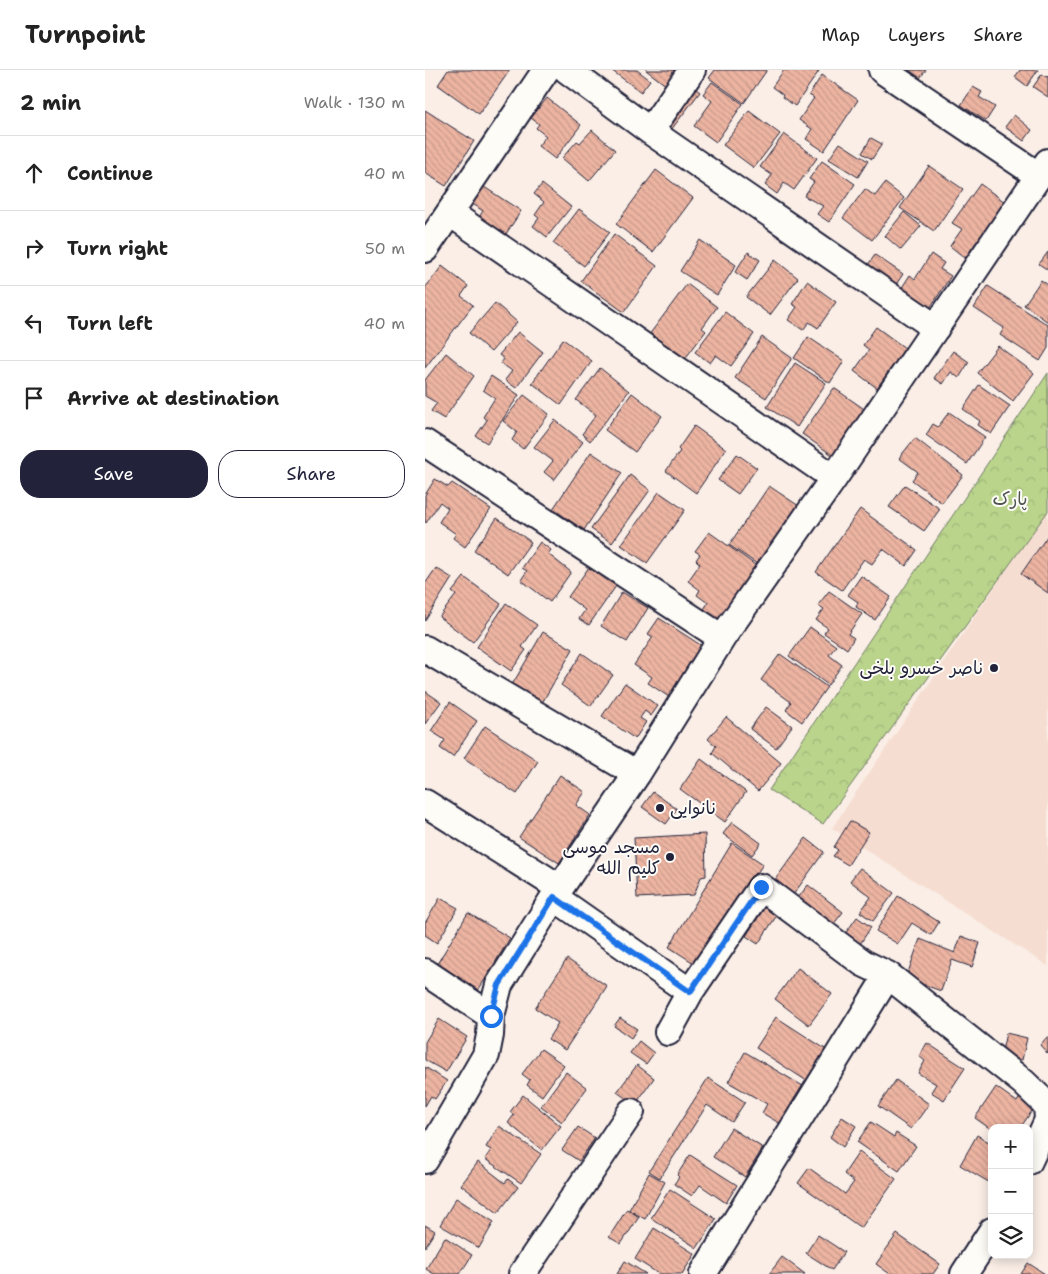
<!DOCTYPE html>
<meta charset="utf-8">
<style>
body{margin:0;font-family:"Shantell Sans","Playpen Sans Arabic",sans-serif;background:#f6f6f6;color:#222}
.controls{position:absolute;right:15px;bottom:15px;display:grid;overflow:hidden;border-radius:10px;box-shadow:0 2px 12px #0003}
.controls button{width:45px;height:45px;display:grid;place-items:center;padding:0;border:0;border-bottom:1px solid #e0e0e0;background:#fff;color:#222;font:25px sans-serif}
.stop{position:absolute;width:15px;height:15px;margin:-11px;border:4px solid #1a73e8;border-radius:50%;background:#fff}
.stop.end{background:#1a73e8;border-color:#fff;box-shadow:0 1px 5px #0008}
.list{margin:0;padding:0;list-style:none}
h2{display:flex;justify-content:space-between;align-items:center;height:65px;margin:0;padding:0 20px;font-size:21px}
h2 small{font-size:16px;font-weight:400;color:#767676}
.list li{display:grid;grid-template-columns:32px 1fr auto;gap:15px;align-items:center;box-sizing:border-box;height:75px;padding:0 20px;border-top:1px solid #e0e0e0}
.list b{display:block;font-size:19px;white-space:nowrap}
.list em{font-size:16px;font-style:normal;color:#767676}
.actions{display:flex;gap:10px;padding:15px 20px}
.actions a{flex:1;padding:11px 0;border:1px solid #22223b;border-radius:20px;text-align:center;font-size:18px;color:#22223b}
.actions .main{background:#22223b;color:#fff}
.icon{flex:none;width:28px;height:28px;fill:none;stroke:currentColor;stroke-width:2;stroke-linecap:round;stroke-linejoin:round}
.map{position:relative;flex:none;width:623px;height:1204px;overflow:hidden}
header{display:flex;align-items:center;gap:30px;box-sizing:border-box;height:70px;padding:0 25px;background:#fff;border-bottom:1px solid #e0e0e0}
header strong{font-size:24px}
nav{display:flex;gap:28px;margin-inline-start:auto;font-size:18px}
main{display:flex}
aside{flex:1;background:#fff}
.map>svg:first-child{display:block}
</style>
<header>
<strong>Turnpoint</strong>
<nav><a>Map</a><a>Layers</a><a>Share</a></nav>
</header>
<main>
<aside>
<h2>2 min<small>Walk · 130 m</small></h2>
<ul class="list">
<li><svg class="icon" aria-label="ahead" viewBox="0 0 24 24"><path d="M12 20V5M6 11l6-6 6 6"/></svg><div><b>Continue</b></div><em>40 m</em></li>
<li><svg class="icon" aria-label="right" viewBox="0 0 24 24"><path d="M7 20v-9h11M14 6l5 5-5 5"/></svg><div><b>Turn right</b></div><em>50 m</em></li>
<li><svg class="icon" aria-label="left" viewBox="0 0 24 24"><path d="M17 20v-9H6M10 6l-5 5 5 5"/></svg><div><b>Turn left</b></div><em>40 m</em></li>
<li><svg class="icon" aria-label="arrive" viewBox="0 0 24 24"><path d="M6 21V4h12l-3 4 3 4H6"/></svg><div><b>Arrive at destination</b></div></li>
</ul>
<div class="actions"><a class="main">Save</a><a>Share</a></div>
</aside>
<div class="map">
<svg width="623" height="1204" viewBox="0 0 623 1204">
<defs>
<pattern id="forest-crowns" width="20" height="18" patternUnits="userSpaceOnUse" patternTransform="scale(1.25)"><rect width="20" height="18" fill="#bad48b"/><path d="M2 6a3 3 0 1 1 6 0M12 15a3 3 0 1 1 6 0" fill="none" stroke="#a0b679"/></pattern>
<pattern id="building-back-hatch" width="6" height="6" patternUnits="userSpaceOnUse" patternTransform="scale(1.25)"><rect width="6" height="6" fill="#ecb4a1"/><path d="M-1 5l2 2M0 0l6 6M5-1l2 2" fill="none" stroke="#ca9a8c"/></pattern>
</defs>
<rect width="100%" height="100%" fill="#faeee6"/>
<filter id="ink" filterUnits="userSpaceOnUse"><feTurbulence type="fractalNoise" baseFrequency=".02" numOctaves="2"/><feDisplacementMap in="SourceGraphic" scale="10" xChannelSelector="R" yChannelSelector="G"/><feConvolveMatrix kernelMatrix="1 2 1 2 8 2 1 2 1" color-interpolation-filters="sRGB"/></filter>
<g filter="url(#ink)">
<path fill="#f6ddd1" d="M623,438V896L407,758Z"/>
<path fill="url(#forest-crowns)" stroke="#6e7b63" d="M623,303V441L398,754L344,720Z"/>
<path fill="url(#building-back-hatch)" stroke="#22223b" d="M23,0H85L54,44L13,15Z
M186,0H212L225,10L216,22Z
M221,0H255L242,16Z
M290,0H342L319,33L284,8Z
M359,0L394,1L370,36L357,27L358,25L347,17Z
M484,0H501L495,8Z
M595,0H613L602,16L590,7Z
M617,4L622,7L623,6V27L608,17Z
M397,5L433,30L399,81L381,69L387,59L374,50L389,28L384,25Z
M287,12L318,34L291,72L269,56L287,31L278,24Z
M265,15L275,22L246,60L237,52Z
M548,17L557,22L554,27L570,37L561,51L536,35Z
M122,28L156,55L130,89L113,76L121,66L111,58L114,54L106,48Z
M0,40L49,71L21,116L0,103Z
M324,41L355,64L329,98L298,75Z
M589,45L607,60L599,71L580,57Z
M167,60L190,80L164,111L137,88L152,71L155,73Z
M359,64L392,88L369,120L359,113L352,124L340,115L347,105L335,97Z
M446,68L457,74L447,89L437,83Z
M415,73L443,91L433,107L404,89Z
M397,91L430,114L404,152L392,144L398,136L379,126L389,112L384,109Z
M504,96L538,119L509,161L475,138Z
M231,100L268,128L228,182L191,154Z
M460,113L479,128L447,170L418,148L440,119L450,126Z
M117,114L146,137L122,167L108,156L114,148L110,145L119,132L109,124Z
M555,114L580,132L540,188L525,176L537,159L527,153Z
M56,115L96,141L75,173L48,156L58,141L45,132Z
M154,139L185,162L159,196L128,173Z
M479,142L496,156L476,180L460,166Z
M189,164L232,196L199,242L156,211Z
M275,170L311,195L292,225L255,201Z
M323,182L335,190L322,210L310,202Z
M623,182V200L614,194Z
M506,184L519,193L515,199L526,206L505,238L476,219L485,205L490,209Z
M450,185L478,204L468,219L440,199Z
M350,190L373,208L345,245L321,227Z
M17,196L43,216L36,226L48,235L0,298V218Z
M616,210L623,215V252L599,235Z
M382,211L411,232L393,258L384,252L378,260L363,250L372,237L367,234Z
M262,214L292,237L277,258L281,261L259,290L224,265Z
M563,216L623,255V278L615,291L575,265L579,258L549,238Z
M70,233L92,252L66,282L44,263Z
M300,242L329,264L306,296L291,285L285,293L270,282Z
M451,257L480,278L452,318L429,301L444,280L438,275Z
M93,262L118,282L91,318L80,310L87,301L76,293L79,289L74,285Z
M337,267L367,288L341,328L310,308Z
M383,267L419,291L405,313L369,288Z
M138,269L167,291L136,335L107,313Z
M573,276L609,303L588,331L552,303Z
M528,281L544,292L534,308L526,302L518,314L509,308Z
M21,283L49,306L19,349L6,341L12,333L0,326V310Z
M370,293L401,313L372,357L342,337Z
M175,298L204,321L165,371L157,364L171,345L151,330Z
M66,306L94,325L62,373L51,366L62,350L58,347L70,328L58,320Z
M554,315L585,336L566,364L553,355L555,351L538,339Z
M409,318L445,343L413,389L377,364Z
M207,323L237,346L210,382L180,360Z
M99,325L124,344L98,379L87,370L92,362L78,351Z
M524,342L560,367L542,394L501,365L508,354L513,357Z
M130,350L158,372L129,410L119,402L128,391L109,377Z
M269,356L301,379L271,423L241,401L255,381L253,379Z
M490,368L538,405L517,433L487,410L493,402L474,388Z
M166,382L197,403L159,460L128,439Z
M312,384L332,398L313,424L293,410Z
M205,405L225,420L187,473L166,459Z
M10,409L23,417L27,413L66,439L40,477L28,468L31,464L14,452L23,438L15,432L1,453L0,452V425Z
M480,415L515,439L499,461L464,437Z
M344,416L380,440L341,500L304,475Z
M234,422L260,440L222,493L196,475Z
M435,439L492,480L481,496L458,479L447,494L439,489L417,520L391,502Z
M72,448L106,472L83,504L49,480Z
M284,462L333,497L296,551L279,539L283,533L272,525L275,520L263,511L275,494L271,490L275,484L270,481Z
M623,465V523L596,504Z
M115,472L126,480L123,484L146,502L125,532L96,510L102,501L97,498Z
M164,497L191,516L164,555L154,549L160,540L143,527Z
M11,498L27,508L0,551V514Z
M436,506L466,527L450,550L431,537L433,532L423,525Z
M39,507L76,534L48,572L14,547L31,525L27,522Z
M404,521L437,544L423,564L429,568L422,579L399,563L403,558L391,550L399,539L393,535Z
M197,522L223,538L202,572L176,556Z
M81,533L112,555L97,577L101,580L86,601L52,577Z
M234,548L277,576L244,627L223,613L227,607L209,595L228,567L223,564Z
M385,557L411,576L404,585L417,595L403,615L364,586Z
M118,562L148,579L117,633L87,615Z
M157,583L188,605L166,636L136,615Z
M355,584L402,617L377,652L361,640L366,632L336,610Z
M200,613L233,636L226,646L220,641L215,648L221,652L210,669L177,646Z
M0,621L16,632L0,654Z
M25,632L52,651L28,687L15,678L20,670L6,661Z
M341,637L367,656L351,678L325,659Z
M301,647L356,693L333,721L287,683L291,676L283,669Z
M60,656L113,691L92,724L39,688Z
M276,689L321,722L300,752L255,719Z
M135,705L160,722L151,735L165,745L134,793L94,767Z
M228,722L252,739L241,754L217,737Z
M425,751L444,762L423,795L408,786L413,780L409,777Z
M307,752L336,773L327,785L298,764Z
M280,764L281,806L276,807L269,825L212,828L209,768Z
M381,768L399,782L368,825L349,811Z
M307,773L338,794L272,895L244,877Z
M435,798L469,823L448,851L435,842L446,827L425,811Z
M383,815L418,842L408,855L373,828Z
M473,826L514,852L506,865L487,853L473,874L451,861Z
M15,828L33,838L12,873L0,865V853Z
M342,834L354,842L333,874L321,866Z
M43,843L85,868L51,924L9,899Z
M432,847L446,857L435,874L420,864Z
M536,866L555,873L547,897L527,890L516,921L481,908L495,869L530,883Z
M142,889L182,916L140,980L123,969L133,953L110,938Z
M373,898L407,924L384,955L350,929Z
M351,947L405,982L385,1013L331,978Z
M195,948L212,959L206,968L189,956Z
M14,949L42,967L21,1002L0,990V972Z
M581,963L602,968L597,990L576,985Z
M623,966V984L615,975Z
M214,971L229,983L221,994L205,983Z
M502,973L540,998L519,1030L506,1022L511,1014L493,1003L500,991L494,986Z
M116,979L139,995L117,1026L102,1015L105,1010L97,1004Z
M320,982L383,1019L361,1057L337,1043L342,1034L303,1012Z
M212,995L229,1008L210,1035L192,1022Z
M0,997L22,1011L10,1029L6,1026L0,1036Z
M141,1002L162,1018L137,1052L116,1036Z
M283,1008L320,1032L307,1052L282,1035L235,1108L224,1101Z
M471,1010L504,1034L486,1059L453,1036Z
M571,1017L592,1032L595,1027L609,1038L595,1058H567V1060L550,1048Z
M98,1025L136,1056L117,1080L83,1053L89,1045L85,1042Z
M417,1047L431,1056L418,1077L405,1067Z
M446,1052L469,1067L471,1063L491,1076L474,1101L432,1072Z
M74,1056L116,1084L96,1113L60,1089L66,1080L61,1077Z
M153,1057L170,1068L154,1091L137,1080Z
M306,1058L338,1078L320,1107L288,1087Z
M552,1065L567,1074V1114L535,1095Z
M434,1082L471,1109L436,1158L373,1113L384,1098L420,1124L429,1112L419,1104Z
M265,1085L312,1115L301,1133L275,1115L267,1126L249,1114L254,1107L252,1105Z
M53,1092L80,1113L83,1109L93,1117L73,1143L36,1115Z
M224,1103L240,1112L220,1149L204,1140Z
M245,1119L291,1149L272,1178L226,1148Z
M31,1128L69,1152L54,1178L15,1155Z
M202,1139L214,1147L196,1174L184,1167Z
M0,1155L10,1161L0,1177Z
M229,1158L270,1184L257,1204H234L210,1189Z
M472,1164L515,1194L508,1204H465L451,1194Z
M393,1165L419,1182L407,1200L381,1183Z
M20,1167L47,1185L35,1204H9L1,1199Z
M357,1187L380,1204H344Z
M200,1191L221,1204H192Z
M603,1193L620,1204H596Z"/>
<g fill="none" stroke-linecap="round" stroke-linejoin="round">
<defs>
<path id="minor" d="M142,0L225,61L511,258
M457,0L614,106
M225,61L267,0
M25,143L409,408
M0,179L121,0
M0,373L297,568
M0,579L212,704
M0,733L135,818
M129,827L265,922
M0,902L66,946
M463,905L598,1012L622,1035L623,1050L604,1091
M243,962L265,922L336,817L438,893L463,905L278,1204
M0,1090L61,985L65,965L66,946L74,915L129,827L212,704L297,568L409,408L623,92
M97,1204L206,1042
M539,1204L567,1161"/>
</defs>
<use href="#minor" stroke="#22223b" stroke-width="30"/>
<use href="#minor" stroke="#fdfcf7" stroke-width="26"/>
</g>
</g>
<g fill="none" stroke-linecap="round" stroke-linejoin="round" filter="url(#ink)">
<path stroke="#1a73e8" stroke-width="6" d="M66,946L74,915L129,827L265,922L336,817"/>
</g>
<g fill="#22223b" stroke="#fdfcf7" stroke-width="2">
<circle cx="569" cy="598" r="5"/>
<circle cx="235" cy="738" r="5"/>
<circle cx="245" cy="787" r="5"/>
</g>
<g text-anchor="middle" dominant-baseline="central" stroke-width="4" stroke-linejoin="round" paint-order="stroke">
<g font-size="18" fill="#505753" stroke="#fdfcf7">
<text x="585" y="429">پارک</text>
</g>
<g font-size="18" fill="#22223b" stroke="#fdfcf7" text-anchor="end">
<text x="559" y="598">ناصر خسرو بلخی</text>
<text x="245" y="738" text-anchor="start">نانوایی</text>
<text x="235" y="777">مسجد موسی<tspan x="235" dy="21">کلیم الله</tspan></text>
</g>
</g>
</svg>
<div class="controls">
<button>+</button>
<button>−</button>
<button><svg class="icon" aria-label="layers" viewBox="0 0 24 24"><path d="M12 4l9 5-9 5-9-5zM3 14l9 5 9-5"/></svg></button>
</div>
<div class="stop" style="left:66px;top:946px"></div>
<div class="stop end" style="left:336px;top:817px"></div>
</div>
</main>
